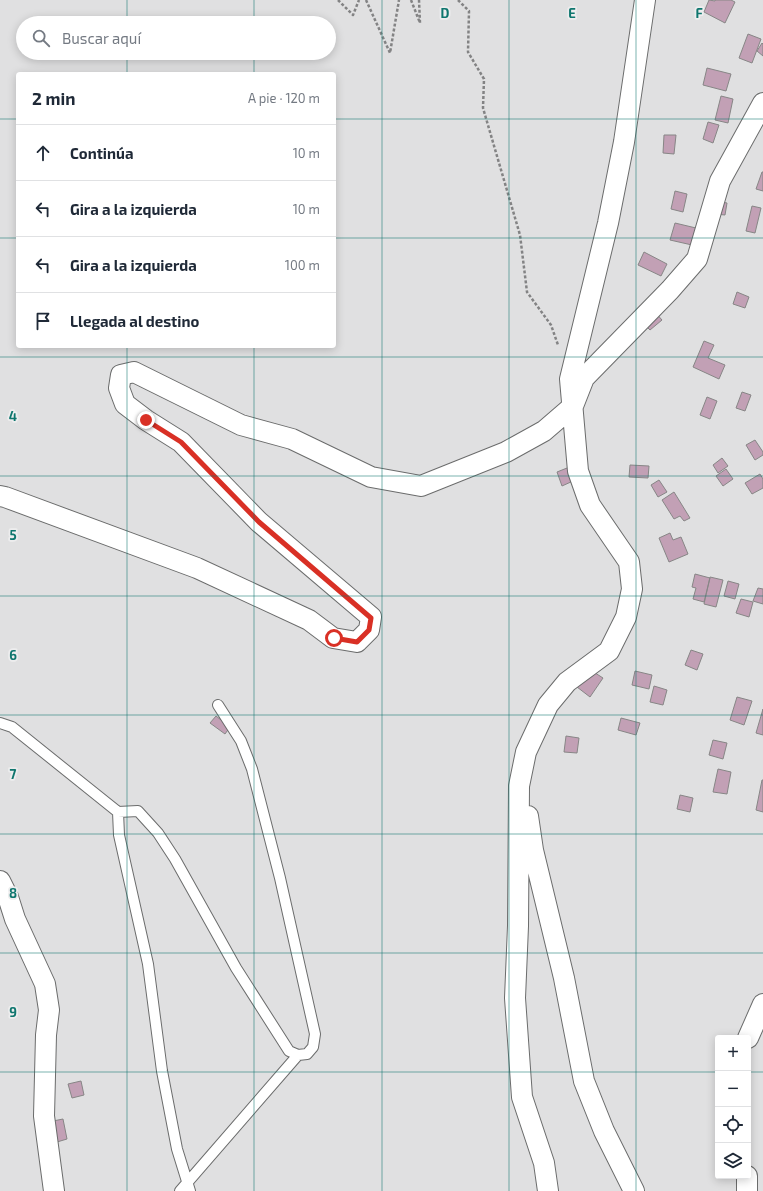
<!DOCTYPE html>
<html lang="es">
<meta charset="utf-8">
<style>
body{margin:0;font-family:"Exo 2",sans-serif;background:#f6f6f7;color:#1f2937}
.controls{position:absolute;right:12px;bottom:12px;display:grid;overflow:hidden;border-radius:4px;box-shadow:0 2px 10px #0003}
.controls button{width:36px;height:36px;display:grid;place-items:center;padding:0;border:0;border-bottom:1px solid #e0e1e3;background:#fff;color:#1f2937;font:20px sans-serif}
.stop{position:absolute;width:12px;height:12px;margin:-9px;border:3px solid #d93025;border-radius:50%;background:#fff}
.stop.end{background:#d93025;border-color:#fff;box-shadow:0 1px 4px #0008}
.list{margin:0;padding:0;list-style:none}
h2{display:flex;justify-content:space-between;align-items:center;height:52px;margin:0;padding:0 16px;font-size:17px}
h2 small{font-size:13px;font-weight:400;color:#747a83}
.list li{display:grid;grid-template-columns:26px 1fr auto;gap:12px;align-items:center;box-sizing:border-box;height:56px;padding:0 16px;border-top:1px solid #e0e1e3}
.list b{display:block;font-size:15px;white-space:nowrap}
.list em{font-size:13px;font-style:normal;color:#747a83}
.icon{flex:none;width:22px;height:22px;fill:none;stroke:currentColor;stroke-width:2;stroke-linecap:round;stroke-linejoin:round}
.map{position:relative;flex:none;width:763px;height:1191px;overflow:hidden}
.search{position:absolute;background:#fff;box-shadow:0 2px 10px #0003;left:16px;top:16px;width:320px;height:44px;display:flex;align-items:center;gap:10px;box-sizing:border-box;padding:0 14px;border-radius:22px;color:#747a83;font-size:15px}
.panel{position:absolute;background:#fff;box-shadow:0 2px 10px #0003;left:16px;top:72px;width:320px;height:276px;border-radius:4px}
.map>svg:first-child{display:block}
</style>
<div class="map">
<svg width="763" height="1191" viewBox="0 0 763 1191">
<rect width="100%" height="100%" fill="#e0e0e1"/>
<path fill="#c2a0b5" stroke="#878686" d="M709,0L715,1V0H731L735,2L725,23L704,12Z
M748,34L761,39L752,63L739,58Z
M762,43L763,44V56L757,51Z
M707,68L731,74L726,91L703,85Z
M721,96L733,99L728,123L715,120Z
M708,122L719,125L713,143L703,139Z
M664,135H676L674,154L663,153Z
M762,172H763V191L756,189Z
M675,191L687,194L683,212L671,209Z
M717,201L727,203L725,215L715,214Z
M752,206L761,208L755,233L746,231Z
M675,223L696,228L692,245L670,240Z
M644,252L667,264L661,276L638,265Z
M737,292L749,297L745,308L733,304Z
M654,311L662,320L650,330L642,322Z
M704,341L714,345L708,358L725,365L719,379L693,367Z
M742,392L751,395L745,411L736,408Z
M707,397L717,401L710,419L700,415Z
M755,440L763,452V455L755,460L746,445Z
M722,458L728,466L718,473L713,465Z
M630,465L649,466L648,478L629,477Z
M567,468L573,481L562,486L557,472Z
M726,469L733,479L723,486L716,476Z
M760,474L763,479V488L752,494L745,483Z
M659,480L667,492L658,497L651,485Z
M674,492L690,518L684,521L680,516L674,519L662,500Z
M670,533L673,540L681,537L688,554L669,562L659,538Z
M695,574L710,578L704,602L693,599L696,588L692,587Z
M710,577L723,580L716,607L704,604Z
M728,581L739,584L735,599L724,596Z
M758,588L763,589V604L753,601Z
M741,599L753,602L749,617L736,613Z
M691,650L703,654L697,670L685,665Z
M589,669L603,678L590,697L577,687Z
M635,671L652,675L649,689L632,685Z
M654,686L667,690L663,705L650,702Z
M737,697L752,701L744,725L730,720Z
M763,709V735L756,733Z
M216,716L230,727L225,734L210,723Z
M621,718L640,723L636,735L618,730Z
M566,736L579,738L577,753L564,752Z
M713,740L727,743L723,759L709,755Z
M718,769L731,772L727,794L713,792Z
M762,780H763V812L756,810Z
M680,795L693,798L690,812L677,809Z
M81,1081L84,1095L72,1098L68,1084Z
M63,1119L67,1139L57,1142L53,1121Z"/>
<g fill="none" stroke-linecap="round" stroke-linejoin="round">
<defs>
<path id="service" d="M0,723L12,727L118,812L138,811L158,833L175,859L236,968L289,1051L298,1055L307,1054L313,1047L315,1034L280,878L252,769L241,741L218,705
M118,812L119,835L148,964L162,1071L177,1149L190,1191
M180,1191L298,1055"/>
<path id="minor" d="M0,496L5,497L197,568L309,620L333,638L357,642L369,630L371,617L259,522L181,442L146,420L125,404L119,388L121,375L134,372L241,425L292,439L371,477L421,486L506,452L544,431L573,406L584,378L670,290L697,259L720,181L763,103
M528,816L533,850L564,978L584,1081L604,1131L634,1191
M0,881L8,897L15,919L45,984L49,1010L46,1035L44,1116L54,1191
M748,1038L763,1004
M548,1191L544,1163L522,1097L515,998L518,926L519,786L526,752L548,705L567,682L609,651L626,617L632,589L629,562L590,505L578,471L570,379L608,223L624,142L645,0
M747,1191V1176"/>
</defs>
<use href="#service" stroke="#6b6c6c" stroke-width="12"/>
<use href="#minor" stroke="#6b6c6c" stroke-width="22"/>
<path stroke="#838384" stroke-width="2.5" stroke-dasharray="3 2" stroke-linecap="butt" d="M338,0L353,15L359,0
M366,0L390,53L399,0
M411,0L420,23L419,0
M458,0L469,11L468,52L484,79L483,108L520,235L527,292L551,325L558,345"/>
<use href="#service" stroke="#fff" stroke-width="10"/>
<use href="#minor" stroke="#fff" stroke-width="20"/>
</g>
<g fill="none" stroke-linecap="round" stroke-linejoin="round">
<path stroke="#d93025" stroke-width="5" d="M146,420L181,442L259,522L371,618L369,630L357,642L334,638"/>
</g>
<path fill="none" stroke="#0f766e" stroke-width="1" stroke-opacity="0.55" d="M127,0V23M254,0V23M382,0V1191M509,0V1191M636,0V1191M127,53V74M254,53V74M0,119H18M334,119H763M0,238H18M334,238H763M127,346V1191M254,346V1191M0,357H763M0,476H763M0,596H763M0,715H763M0,834H763M0,953H763M0,1072H718M748,1072H763"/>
<g font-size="13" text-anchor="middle" font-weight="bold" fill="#0f766e" stroke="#ededee" stroke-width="3.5" stroke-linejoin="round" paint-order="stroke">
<text x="445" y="18">D</text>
<text x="572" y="18">E</text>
<text x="699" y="18">F</text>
<text x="13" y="421">4</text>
<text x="13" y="540">5</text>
<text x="13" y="660">6</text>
<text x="13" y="779">7</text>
<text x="13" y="898">8</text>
<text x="13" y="1017">9</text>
</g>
</svg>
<div class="controls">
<button>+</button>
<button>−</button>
<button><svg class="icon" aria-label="locate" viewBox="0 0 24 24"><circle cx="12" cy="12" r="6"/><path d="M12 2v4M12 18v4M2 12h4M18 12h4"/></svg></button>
<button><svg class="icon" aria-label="layers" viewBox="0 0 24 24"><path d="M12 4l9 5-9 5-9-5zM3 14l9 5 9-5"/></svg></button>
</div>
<div class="stop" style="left:334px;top:638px"></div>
<div class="stop end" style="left:146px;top:420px"></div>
<div class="search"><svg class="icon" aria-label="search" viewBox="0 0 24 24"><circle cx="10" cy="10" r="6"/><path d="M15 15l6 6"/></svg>Buscar aquí</div>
<section class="panel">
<h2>2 min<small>A pie · 120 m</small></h2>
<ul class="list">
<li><svg class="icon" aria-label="ahead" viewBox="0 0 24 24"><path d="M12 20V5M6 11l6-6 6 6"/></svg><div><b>Continúa</b></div><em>10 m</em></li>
<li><svg class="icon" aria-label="left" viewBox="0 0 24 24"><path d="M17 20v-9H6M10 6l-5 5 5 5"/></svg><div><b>Gira a la izquierda</b></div><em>10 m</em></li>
<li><svg class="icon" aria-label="left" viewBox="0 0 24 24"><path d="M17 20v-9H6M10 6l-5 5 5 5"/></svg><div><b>Gira a la izquierda</b></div><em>100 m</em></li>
<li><svg class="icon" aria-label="arrive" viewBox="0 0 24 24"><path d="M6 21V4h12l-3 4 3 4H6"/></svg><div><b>Llegada al destino</b></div></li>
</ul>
</section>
</div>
